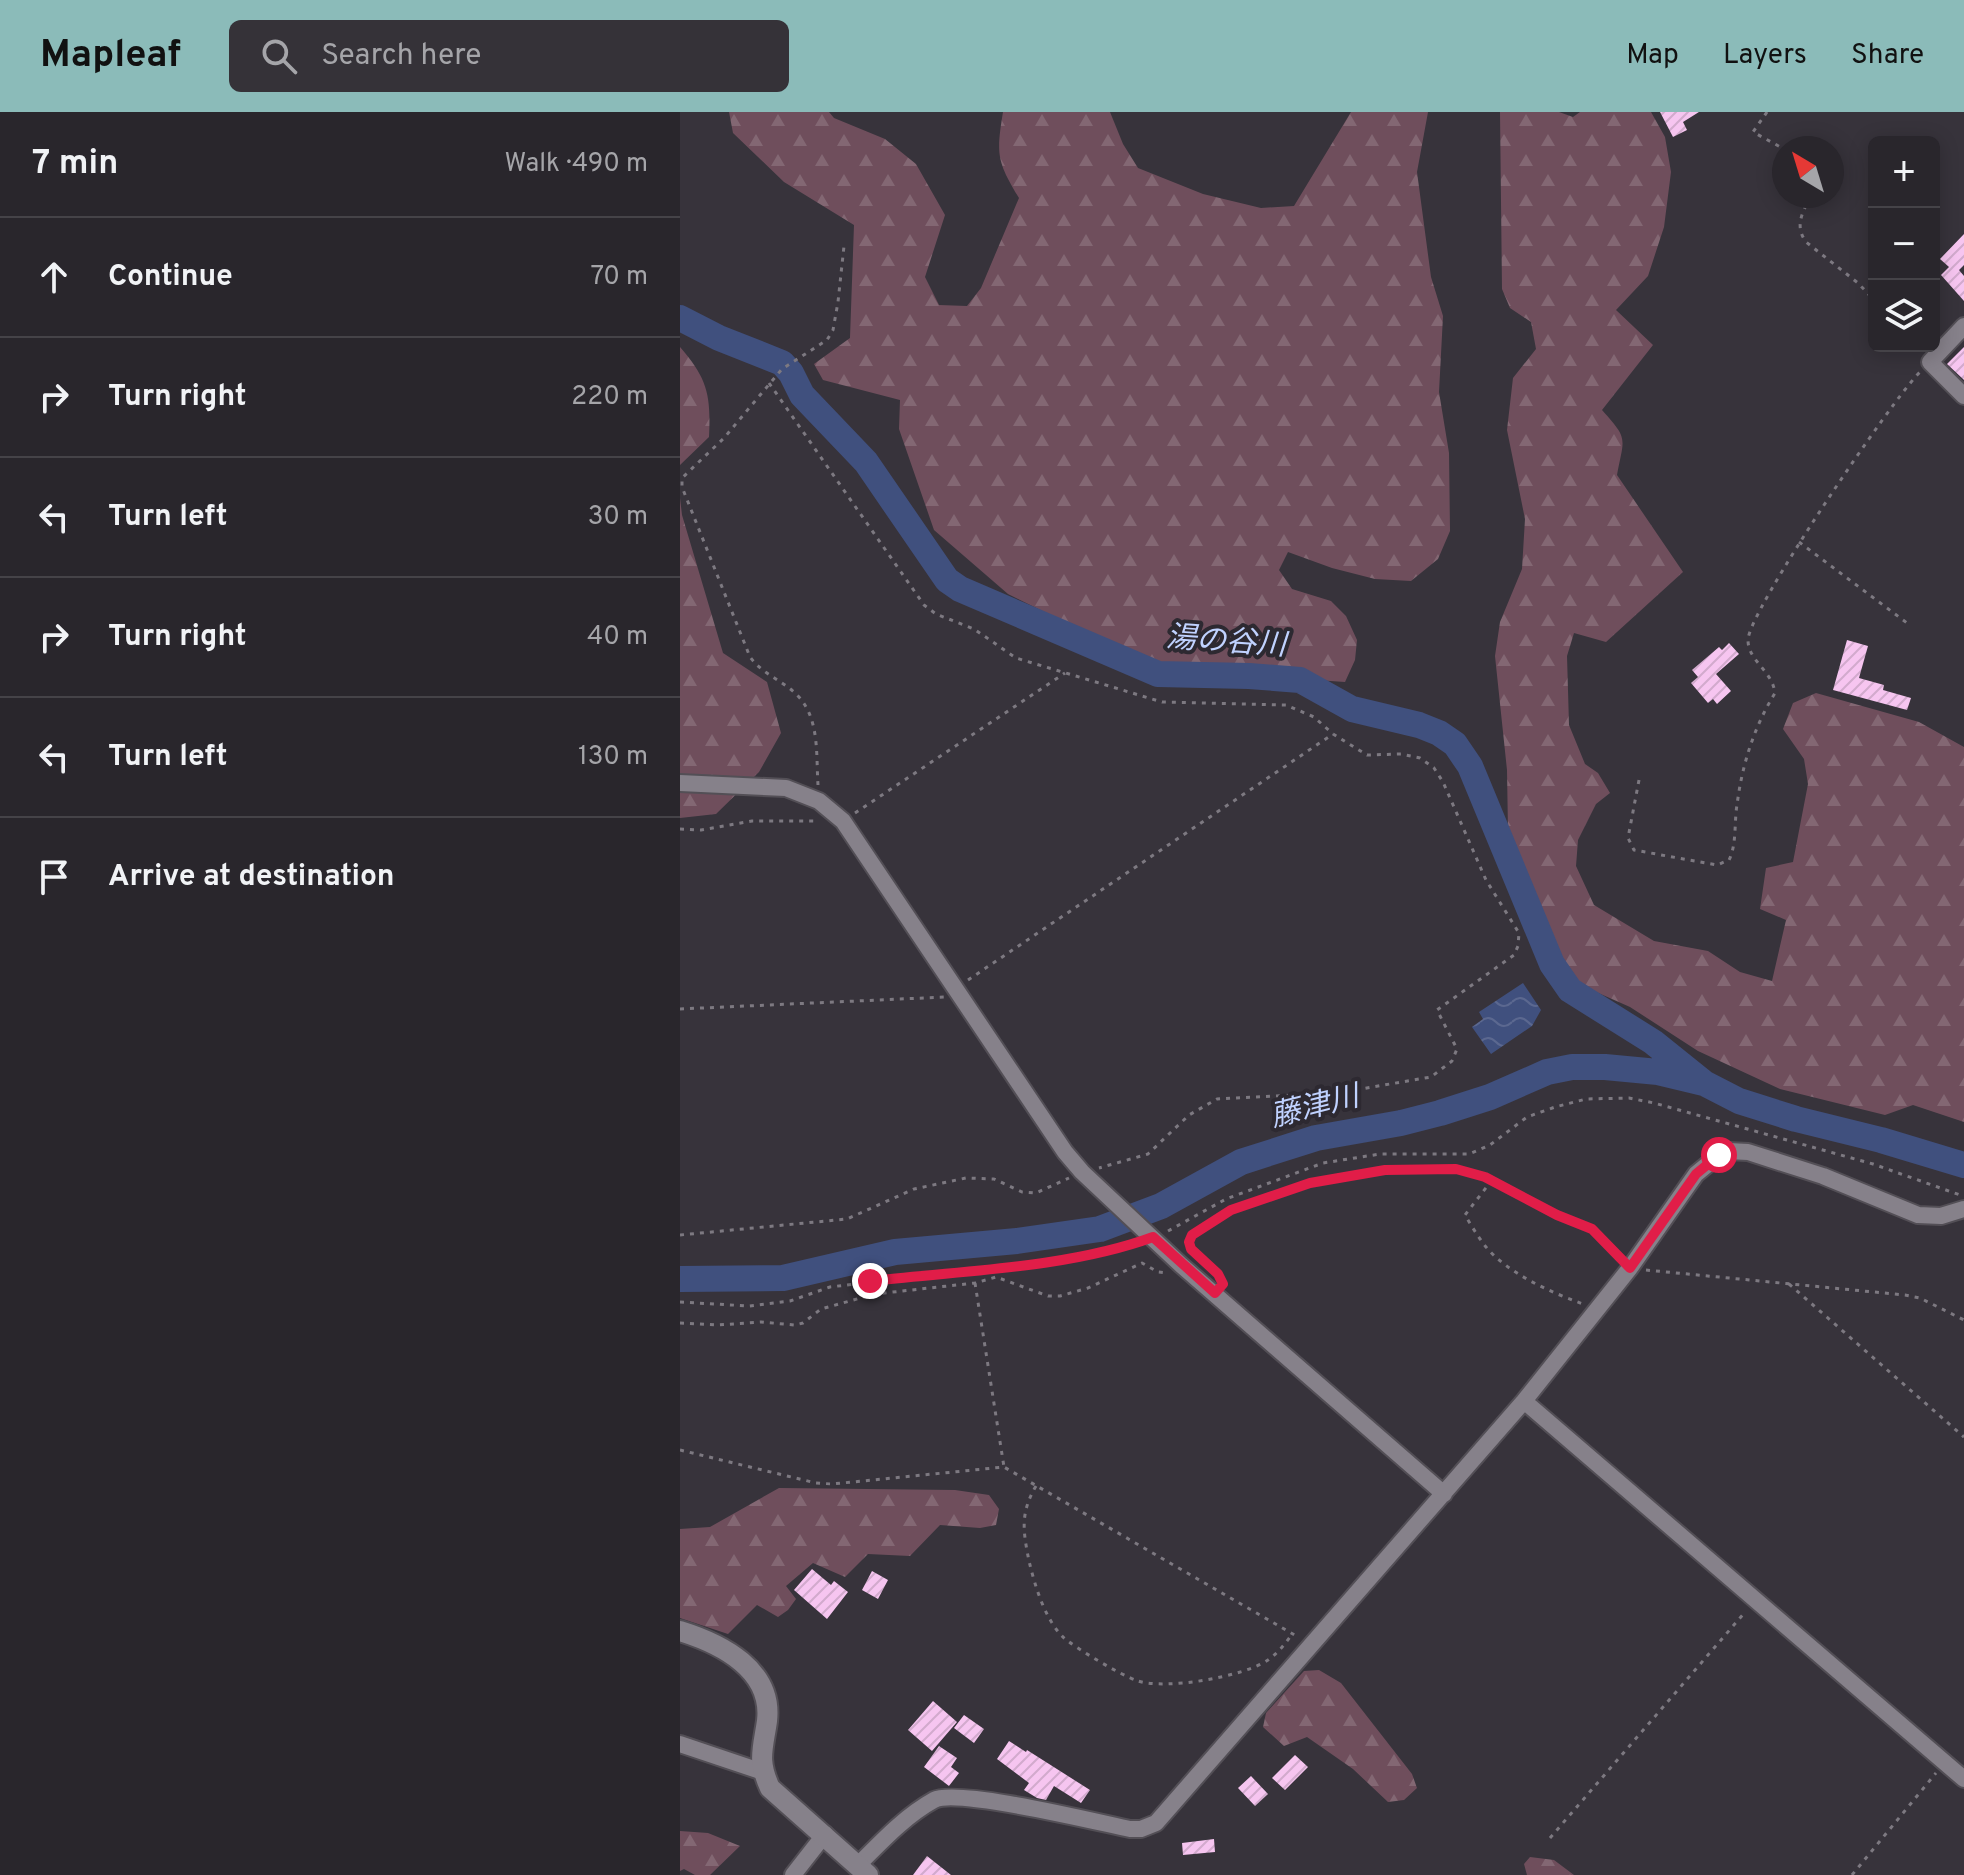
<!DOCTYPE html>
<meta charset="utf-8">
<style>
body{margin:0;font-family:Overpass,"Noto Sans JP",sans-serif;background:#353238;color:#f1f3f6}
.controls{position:absolute;right:24px;top:24px;display:grid;overflow:hidden;border-radius:12px;box-shadow:0 4px 20px #0003}
.controls button{width:72px;height:72px;display:grid;place-items:center;padding:0;border:0;border-bottom:2px solid #454348;background:#29262c;color:#f1f3f6;font:40px sans-serif}
.compass{position:absolute;left:1092px;top:24px;width:72px;height:72px;border-radius:50%;background:#29262c;box-shadow:0 4px 20px #0003;rotate:322deg}
.stop{position:absolute;width:24px;height:24px;margin:-18px;border:6px solid #e11d48;border-radius:50%;background:#fff}
.stop.end{background:#e11d48;border-color:#fff;box-shadow:0 2px 8px #0008}
.list{margin:0;padding:0;list-style:none}
h2{display:flex;justify-content:space-between;align-items:center;height:104px;margin:0;padding:0 32px;font-size:34px}
h2 small{font-size:26px;font-weight:400;color:#a5a5a9}
.list li{display:grid;grid-template-columns:52px 1fr auto;gap:24px;align-items:center;box-sizing:border-box;height:120px;padding:0 32px;border-top:2px solid #454348}
.list b{display:block;font-size:30px;white-space:nowrap}
.list em{font-size:26px;font-style:normal;color:#a5a5a9}
.icon{flex:none;width:44px;height:44px;fill:none;stroke:currentColor;stroke-width:2;stroke-linecap:round;stroke-linejoin:round}
.map{position:relative;flex:none;width:1284px;height:1763px;overflow:hidden}
header{display:flex;align-items:center;gap:48px;box-sizing:border-box;height:112px;padding:0 40px;background:#8bbbb9;color:#111}
header strong{font-size:38px}
nav{display:flex;gap:44px;margin-inline-start:auto;font-size:28px}
.search{width:560px;height:72px;background:#353238;display:flex;align-items:center;gap:20px;box-sizing:border-box;padding:0 28px;border-radius:12px;color:#a5a5a9;font-size:30px}
main{display:flex}
aside{flex:1;background:#29262c}
.map>svg:first-child{display:block}
</style>
<header>
<strong>Mapleaf</strong>
<div class="search"><svg class="icon" aria-label="search" viewBox="0 0 24 24"><circle cx="10" cy="10" r="6"/><path d="M15 15l6 6"/></svg>Search here</div>
<nav><a>Map</a><a>Layers</a><a>Share</a></nav>
</header>
<main>
<aside>
<h2>7 min<small>Walk · 490 m</small></h2>
<ul class="list">
<li><svg class="icon" aria-label="ahead" viewBox="0 0 24 24"><path d="M12 20V5M6 11l6-6 6 6"/></svg><div><b>Continue</b></div><em>70 m</em></li>
<li><svg class="icon" aria-label="right" viewBox="0 0 24 24"><path d="M7 20v-9h11M14 6l5 5-5 5"/></svg><div><b>Turn right</b></div><em>220 m</em></li>
<li><svg class="icon" aria-label="left" viewBox="0 0 24 24"><path d="M17 20v-9H6M10 6l-5 5 5 5"/></svg><div><b>Turn left</b></div><em>30 m</em></li>
<li><svg class="icon" aria-label="right" viewBox="0 0 24 24"><path d="M7 20v-9h11M14 6l5 5-5 5"/></svg><div><b>Turn right</b></div><em>40 m</em></li>
<li><svg class="icon" aria-label="left" viewBox="0 0 24 24"><path d="M17 20v-9H6M10 6l-5 5 5 5"/></svg><div><b>Turn left</b></div><em>130 m</em></li>
<li><svg class="icon" aria-label="arrive" viewBox="0 0 24 24"><path d="M6 21V4h12l-3 4 3 4H6"/></svg><div><b>Arrive at destination</b></div></li>
</ul>
</aside>
<div class="map">
<svg width="1284" height="1763" viewBox="0 0 1284 1763">
<defs>
<pattern id="forest-firs" width="22" height="20" patternUnits="userSpaceOnUse" patternTransform="scale(2)"><rect width="22" height="20" fill="#6f4e5c"/><path d="M5 1l3.5 6h-7zM16 11l3.5 6h-7z" fill="#836773"/></pattern>
<pattern id="water-waves" width="16" height="10" patternUnits="userSpaceOnUse" patternTransform="scale(2)"><rect width="16" height="10" fill="#40507e"/><path d="M0 5q4-4 8 0t8 0" fill="none" stroke="#5b6890"/></pattern>
<pattern id="building-hatch" width="6" height="6" patternUnits="userSpaceOnUse" patternTransform="scale(2)"><rect width="6" height="6" fill="#f6c5f0"/><path d="M-1 1l2-2M0 6l6-6M5 7l2-2" fill="none" stroke="#d2aacd"/></pattern>
</defs>
<rect width="100%" height="100%" fill="#37333b"/>
<path fill="url(#forest-firs)" d="M49,0H149L154,6L205,27L236,52L265,103L245,165L259,193L287,194L301,176L339,86C317,49 316,43 323,0H430L443,32L458,56L523,82L581,96L614,94L671,0H748L737,60L751,165L763,204L759,280L769,341L770,419L758,447L731,469L695,467L652,456L608,440L599,458L612,477L651,489L666,504L677,528L675,548L665,570L480,557L328,482L254,418L219,317L220,288L143,268L134,252L170,226L174,113L104,70L53,21Z
M820,0H879L893,5L900,0H971L985,25L991,60L984,115L968,164L936,198L973,233L922,298C949,328 944,325 937,363L1003,460L926,530L894,521L887,544L889,613L905,652L918,661L930,681L916,692L898,728L896,754L914,793L974,829L1028,839L1060,860L1092,869L1106,808L1080,797L1086,756L1113,750L1128,672L1124,647L1103,617L1113,591L1136,581L1239,610L1284,635V1010L1233,993L1205,1003L1100,977L1018,939L950,895L898,872L879,844L845,776L828,719L827,658L815,544L820,510L842,457L845,407L827,318L833,266L856,237L851,210L830,196L822,177Z
M0,235C28,267 31,284 29,325L0,353Z
M0,386L2,403L43,541L87,570L101,621L79,660L36,702L0,706Z
M99,1376L275,1378L309,1383L319,1397L316,1413L300,1416L260,1413L230,1444L188,1442L165,1465L133,1451L106,1474L116,1487L108,1498L98,1505L77,1493L48,1522L0,1506V1417L30,1415Z
M639,1558L661,1571L732,1662L737,1676L724,1688L708,1690L673,1657L627,1625L604,1634L583,1615L586,1601L624,1559Z
M0,1719L28,1721L60,1734L30,1763H15L4,1757L0,1759Z
M850,1745L874,1748L894,1763H847L844,1752Z"/>
<path fill="url(#water-waves)" d="M843,871L861,898L852,914L811,942L792,915L803,907L799,900Z"/>
<g fill="none" stroke-linecap="round" stroke-linejoin="round">
<path stroke="#40507e" stroke-width="26" d="M0,206L39,226L102,251L111,261L122,283L186,350L267,468L280,477L478,562L569,564L620,568L672,597L739,613L759,621L775,632L790,654L872,852L890,878L973,930L1024,971
M0,1167L103,1166L215,1140L337,1129L420,1117L481,1094L561,1050L636,1026L721,1011L760,1001L810,985L867,960L892,955H925L978,960L1024,971L1059,989L1116,1007L1201,1028L1284,1053"/>
</g>
<path fill="url(#building-hatch)" d="M980,0H1019L1003,10L1007,18L993,25Z
M1284,122V153L1279,158L1284,164V189L1261,163L1269,155L1260,147Z
M1284,235V268L1267,252Z
M1167,528L1188,534L1179,566L1204,573L1203,578L1231,586L1227,598L1153,578Z
M1049,531L1059,542L1036,562L1051,579L1037,592L1033,587L1028,591L1011,571L1018,565L1012,558L1039,535L1042,538Z
M132,1457L151,1473L154,1469L168,1480L147,1507L114,1478Z
M192,1459L208,1468L198,1487L182,1478Z
M253,1589L277,1610L252,1639L228,1618Z
M284,1603L304,1617L294,1631L274,1616Z
M329,1629L346,1640L347,1638L410,1678L401,1691L374,1674L366,1688L357,1686L344,1678L349,1671L317,1647Z
M259,1634L277,1646L271,1655L279,1661L269,1674L244,1655Z
M615,1643L628,1655L605,1678L592,1666Z
M571,1664L588,1682L575,1694L558,1676Z
M534,1727L535,1740L503,1743L502,1731Z
M247,1744L271,1763H233Z"/>
<g fill="none" stroke-linecap="round" stroke-linejoin="round">
<defs>
<path id="minor" d="M1284,214L1250,250L1284,284
M0,671L106,676L139,689L163,709L385,1040L402,1060L501,1153L764,1382
M844,1289L1284,1667
M0,1632L83,1660
M178,1753C201,1730 225,1704 254,1688C278,1676 416,1710 450,1717H461L476,1711L844,1289L950,1156L1016,1062L1039,1043L1048,1039L1068,1040L1143,1064L1238,1103L1261,1104L1284,1097
M113,1763L145,1722"/>
<path id="secondary" d="M0,1519C42,1532 93,1558 87,1609C83,1637 77,1648 90,1676L188,1763"/>
</defs>
<use href="#minor" stroke="#534f56" stroke-width="20"/>
<use href="#secondary" stroke="#534f56" stroke-width="24"/>
<path stroke="#7d7981" stroke-width="3" stroke-dasharray="4 6" stroke-linecap="butt" d="M1087,0L1073,20L1104,37
M1130,84C1123,101 1114,113 1126,130L1178,171L1194,188
M89,271L244,493L256,502L294,517L336,546L482,590L606,593L634,605L653,622L687,643L721,642L740,646L754,656L763,670L806,768L839,821L838,834L834,843L757,898L777,937L772,949L751,965L657,981L537,987L509,1003L468,1042L419,1056
M1119,430L1227,511
M959,668L948,726L954,738L1037,753L1049,748C1057,732 1054,710 1057,693C1062,653 1074,615 1095,581C1092,558 1068,549 1068,528C1068,500 1213,286 1240,260
M138,673C136,644 140,607 118,584C103,568 83,563 70,545L2,375V366L44,326L102,257L147,228L153,218L158,190L164,134
M175,701L385,561
M0,717L21,718L72,709H138
M288,868L653,622
M0,897L265,885
M812,1068L785,1103C791,1113 798,1125 806,1135C829,1162 870,1180 903,1192
M488,1119L546,1087L643,1051L700,1042H789L810,1033L847,1005L875,995L906,987L949,986L974,991L1193,1052L1280,1083
M0,1123L167,1107L234,1077L286,1066L314,1067L342,1080L356,1081L389,1066
M966,1158L1225,1183L1240,1186L1284,1208
M539,1165L511,1137L509,1130L512,1123L551,1098L630,1071L705,1058L776,1057L805,1065L877,1103L912,1117L940,1145
M295,1171L324,1355
M1109,1172L1284,1325
M0,1190L69,1194L110,1189L150,1175L389,1146L438,1138L454,1132
M0,1211L38,1213L81,1210L115,1213L123,1211L141,1197L195,1182L295,1171L316,1165L368,1184H380L408,1176L462,1151L478,1160L488,1161
M0,1338L136,1371L152,1372L324,1355L618,1525
M356,1374C340,1401 343,1419 349,1449C355,1474 365,1508 384,1526C397,1537 442,1564 458,1569C486,1578 563,1565 588,1548C598,1541 605,1532 612,1522
M870,1726L1066,1499
M1172,1763L1256,1661"/>
<use href="#minor" stroke="#86818a" stroke-width="16"/>
<use href="#secondary" stroke="#86818a" stroke-width="20"/>
</g>
<g fill="none" stroke-linecap="round" stroke-linejoin="round">
<path stroke="#e11d48" stroke-width="10" d="M190,1169C280,1159 389,1156 473,1125L535,1181L543,1172L538,1162L511,1137L509,1130L512,1123L551,1098L630,1071L705,1058L776,1057L805,1065L877,1103L912,1117L950,1156L1016,1062L1039,1043"/>
</g>
<g text-anchor="middle" dominant-baseline="central" stroke-width="8" stroke-linejoin="round" paint-order="stroke">
<g font-size="30" font-style="italic" fill="#c0d2ff" stroke="#2d2931">
<text transform="translate(546 531) rotate(4)">湯の谷川</text>
<text transform="translate(635 996) rotate(-14)">藤津川</text>
</g>
</g>
</svg>
<div class="controls">
<button>+</button>
<button>−</button>
<button><svg class="icon" aria-label="layers" viewBox="0 0 24 24"><path d="M12 4l9 5-9 5-9-5zM3 14l9 5 9-5"/></svg></button>
</div>
<svg class="compass" viewBox="-18 -18 36 36"><path d="M0-13l5 13h-10z" fill="#e53935"/><path d="M0 13l5-13h-10z" fill="#a5a5a9"/></svg>
<div class="stop" style="left:1039px;top:1043px"></div>
<div class="stop end" style="left:190px;top:1169px"></div>
</div>
</main>
